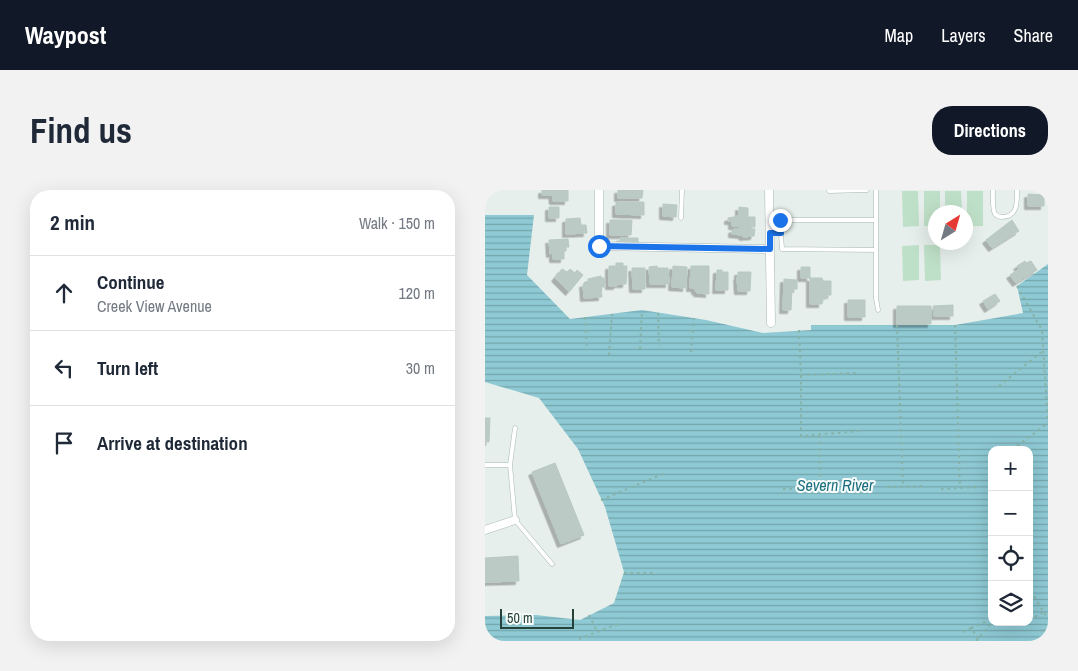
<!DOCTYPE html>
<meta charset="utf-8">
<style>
body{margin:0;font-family:"Archivo Narrow",sans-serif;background:#f2f2f3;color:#1f2937}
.controls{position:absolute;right:15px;bottom:15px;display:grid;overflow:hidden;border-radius:10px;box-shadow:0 5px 20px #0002}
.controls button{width:45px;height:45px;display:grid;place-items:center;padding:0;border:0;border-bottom:1px solid #e0e1e3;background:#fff;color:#1f2937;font:25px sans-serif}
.compass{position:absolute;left:443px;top:15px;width:45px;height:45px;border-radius:50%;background:#fff;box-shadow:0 5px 20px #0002;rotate:37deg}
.scale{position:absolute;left:15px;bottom:12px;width:74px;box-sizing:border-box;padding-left:5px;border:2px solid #24423a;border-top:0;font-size:14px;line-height:18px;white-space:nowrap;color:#24423a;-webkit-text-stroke:4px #f7fbf9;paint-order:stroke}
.stop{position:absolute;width:15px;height:15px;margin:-11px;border:4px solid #1a73e8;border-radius:50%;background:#fff}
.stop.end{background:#1a73e8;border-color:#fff;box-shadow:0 1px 5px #0008}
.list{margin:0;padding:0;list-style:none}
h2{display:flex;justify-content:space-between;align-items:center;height:65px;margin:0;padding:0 20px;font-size:21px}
h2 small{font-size:16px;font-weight:400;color:#747a83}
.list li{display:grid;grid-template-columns:32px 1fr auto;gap:15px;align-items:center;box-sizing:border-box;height:75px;padding:0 20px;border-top:1px solid #e0e1e3}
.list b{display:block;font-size:19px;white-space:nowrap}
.list p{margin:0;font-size:16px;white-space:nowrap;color:#747a83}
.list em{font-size:16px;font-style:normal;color:#747a83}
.icon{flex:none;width:28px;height:28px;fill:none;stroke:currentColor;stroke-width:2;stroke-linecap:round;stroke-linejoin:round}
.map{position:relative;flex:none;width:563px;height:451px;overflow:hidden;border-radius:20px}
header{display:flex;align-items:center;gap:30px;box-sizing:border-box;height:70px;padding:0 25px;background:#111827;color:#fff}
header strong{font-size:24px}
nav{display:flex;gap:28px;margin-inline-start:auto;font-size:18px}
.intro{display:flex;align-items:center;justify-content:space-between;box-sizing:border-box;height:120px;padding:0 30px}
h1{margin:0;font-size:35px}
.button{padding:12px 22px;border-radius:20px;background:#111827;color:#fff;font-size:18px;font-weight:700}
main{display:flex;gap:30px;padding:0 30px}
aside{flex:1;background:#fff;border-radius:20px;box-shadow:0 5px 20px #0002}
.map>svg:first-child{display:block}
</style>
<header>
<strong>Waypost</strong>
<nav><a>Map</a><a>Layers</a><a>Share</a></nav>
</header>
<div class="intro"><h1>Find us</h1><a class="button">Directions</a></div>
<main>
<aside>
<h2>2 min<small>Walk · 150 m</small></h2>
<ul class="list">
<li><svg class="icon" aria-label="ahead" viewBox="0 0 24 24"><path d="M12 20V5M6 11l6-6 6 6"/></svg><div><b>Continue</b><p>Creek View Avenue</p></div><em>120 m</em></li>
<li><svg class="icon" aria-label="left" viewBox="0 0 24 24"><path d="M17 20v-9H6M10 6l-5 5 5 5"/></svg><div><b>Turn left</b></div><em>30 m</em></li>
<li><svg class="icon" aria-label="arrive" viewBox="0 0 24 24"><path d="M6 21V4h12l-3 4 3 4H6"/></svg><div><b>Arrive at destination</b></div></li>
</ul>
</aside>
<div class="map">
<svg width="563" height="451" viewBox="0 0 563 451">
<defs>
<pattern id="water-rules" width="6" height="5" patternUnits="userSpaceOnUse" patternTransform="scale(1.25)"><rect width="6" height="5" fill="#8ec9d4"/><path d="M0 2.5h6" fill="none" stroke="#74a5ad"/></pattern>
<filter id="shadow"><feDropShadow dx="-3.5" dy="3.5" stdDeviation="0" flood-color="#0004"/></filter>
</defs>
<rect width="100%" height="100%" fill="#e6efeb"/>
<path fill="#bfe0c8" d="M417,1H433L434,36L418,37Z
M439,1H455V22H450V36H439Z
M460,1H476L477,22H460Z
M482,1H498V36H482Z
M434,55V90L418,91L417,56Z
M439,55H455L456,90L440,91Z"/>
<path fill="url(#water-rules)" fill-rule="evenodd" d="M0,25H49L42,85L85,129L157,120L221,130L278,143L326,140V135H470L538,123L532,96L563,74V451H0V426L51,425L95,430L129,413L139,382L120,317L93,259L54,208L0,192ZM507,260H544V432H507Z"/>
<path fill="#bbcac4" stroke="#b8c9c2" filter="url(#shadow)" d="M57,0H83V11H68L67,2V5H57Z
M133,0H158L157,8H133Z
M543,4L559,5V16H543Z
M135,12H159V25L131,24V13Z
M178,14L192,15L191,27L178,26Z
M64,17H74V28H64Z
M254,17L263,18V27H270V37L247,36V31H243V28L254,26Z
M95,28L96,35H101L102,43L81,44V29Z
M125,30H147L146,45H125Z
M527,30L534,41L507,58L501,50Z
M255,38L270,39L269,46L258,47L257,45L247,44V40Z
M135,48H153V54H135Z
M83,49L84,57H79H81V61H79V69H68V63L65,64L64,50Z
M540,71L541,73L546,71L552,80L531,93L525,85L534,79L532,76Z
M131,73H138V76H142L141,94H132V96H124V76H131Z
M172,76V78H183L184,94H165L164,77Z
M188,76L202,77L201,98L187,97Z
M206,76H224V104L212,103V101H210V98H205Z
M316,77H325V88H337L338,91H346V105H341V109H337V114H325V88H316Z
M147,78H160V99H148Z
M77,79L82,82L85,79L90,83L92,80L98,85L84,102L70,88Z
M232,80H237V82H243V100H231Z
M253,82H266L265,101H253L252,87H253Z
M116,86V88H119L120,97H116L117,107L99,108L98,94L103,93V89Z
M299,89L312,90V99H307L306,120H298Z
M510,104L515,111L503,119L498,111Z
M363,110H380V127H363Z
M468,115V126H449L448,116Z
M412,116H446V134H412Z
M0,228H5L4,252H0Z
M70,273L99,345L76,354L47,282Z
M33,366L34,391L0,392V368Z"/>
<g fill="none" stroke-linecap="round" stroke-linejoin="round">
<defs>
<path id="service" d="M391,0V108L393,120
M508,0C508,6 507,19 510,24C512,26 514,27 517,27C533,27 532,12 532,0
M344,1L382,0
M196,28L197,0
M391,30H295L297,59L391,60
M30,238L25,275L30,330L67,374
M0,275H25"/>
<path id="minor" d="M114,0V56L285,59
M284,0L286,133
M0,340L30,330"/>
</defs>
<use href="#service" stroke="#a8b8b2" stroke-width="5"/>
<use href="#minor" stroke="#a8b8b2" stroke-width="9"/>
<path stroke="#86b3a5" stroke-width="2" stroke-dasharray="2.5 4" stroke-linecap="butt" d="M532,96L557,140L563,233
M173,123L174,156
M100,127L102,160
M412,135L418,296
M470,135L475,298
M314,140L316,185V246L376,241
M155,159L157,120
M206,162L209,128
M124,165L127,124
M316,185L374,183
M514,196L559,160
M334,245L335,297
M527,260L563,233
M402,297L438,296
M298,299L368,297
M456,299L492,297
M116,310L180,283
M139,383H171
M544,409L549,406L563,429
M104,425L112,441
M550,427L558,422
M486,438L507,429
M558,441L563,437
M478,442L486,438L495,451
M94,449L133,434
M491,451L507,432"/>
<use href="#service" stroke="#fff" stroke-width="4"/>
<use href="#minor" stroke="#fff" stroke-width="8"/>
</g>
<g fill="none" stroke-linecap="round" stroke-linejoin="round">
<path stroke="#1a73e8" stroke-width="6" d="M114,56L285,59V43H296L295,30"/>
</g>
<g text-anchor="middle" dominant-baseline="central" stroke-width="4" stroke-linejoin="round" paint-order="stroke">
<g font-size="16" font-style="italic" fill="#1c6f80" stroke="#f7fbf9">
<text x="350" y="295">Severn River</text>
</g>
</g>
</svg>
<div class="controls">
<button>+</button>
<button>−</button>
<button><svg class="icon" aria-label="locate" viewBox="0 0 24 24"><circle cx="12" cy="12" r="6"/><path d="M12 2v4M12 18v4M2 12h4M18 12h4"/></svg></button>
<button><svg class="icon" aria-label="layers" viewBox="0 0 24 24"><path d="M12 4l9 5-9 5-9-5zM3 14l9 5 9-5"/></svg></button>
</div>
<svg class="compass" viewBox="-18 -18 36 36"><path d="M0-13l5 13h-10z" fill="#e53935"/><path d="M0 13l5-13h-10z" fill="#747a83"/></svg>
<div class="scale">50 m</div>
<div class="stop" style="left:114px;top:56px"></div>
<div class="stop end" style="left:295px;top:30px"></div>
</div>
</main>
